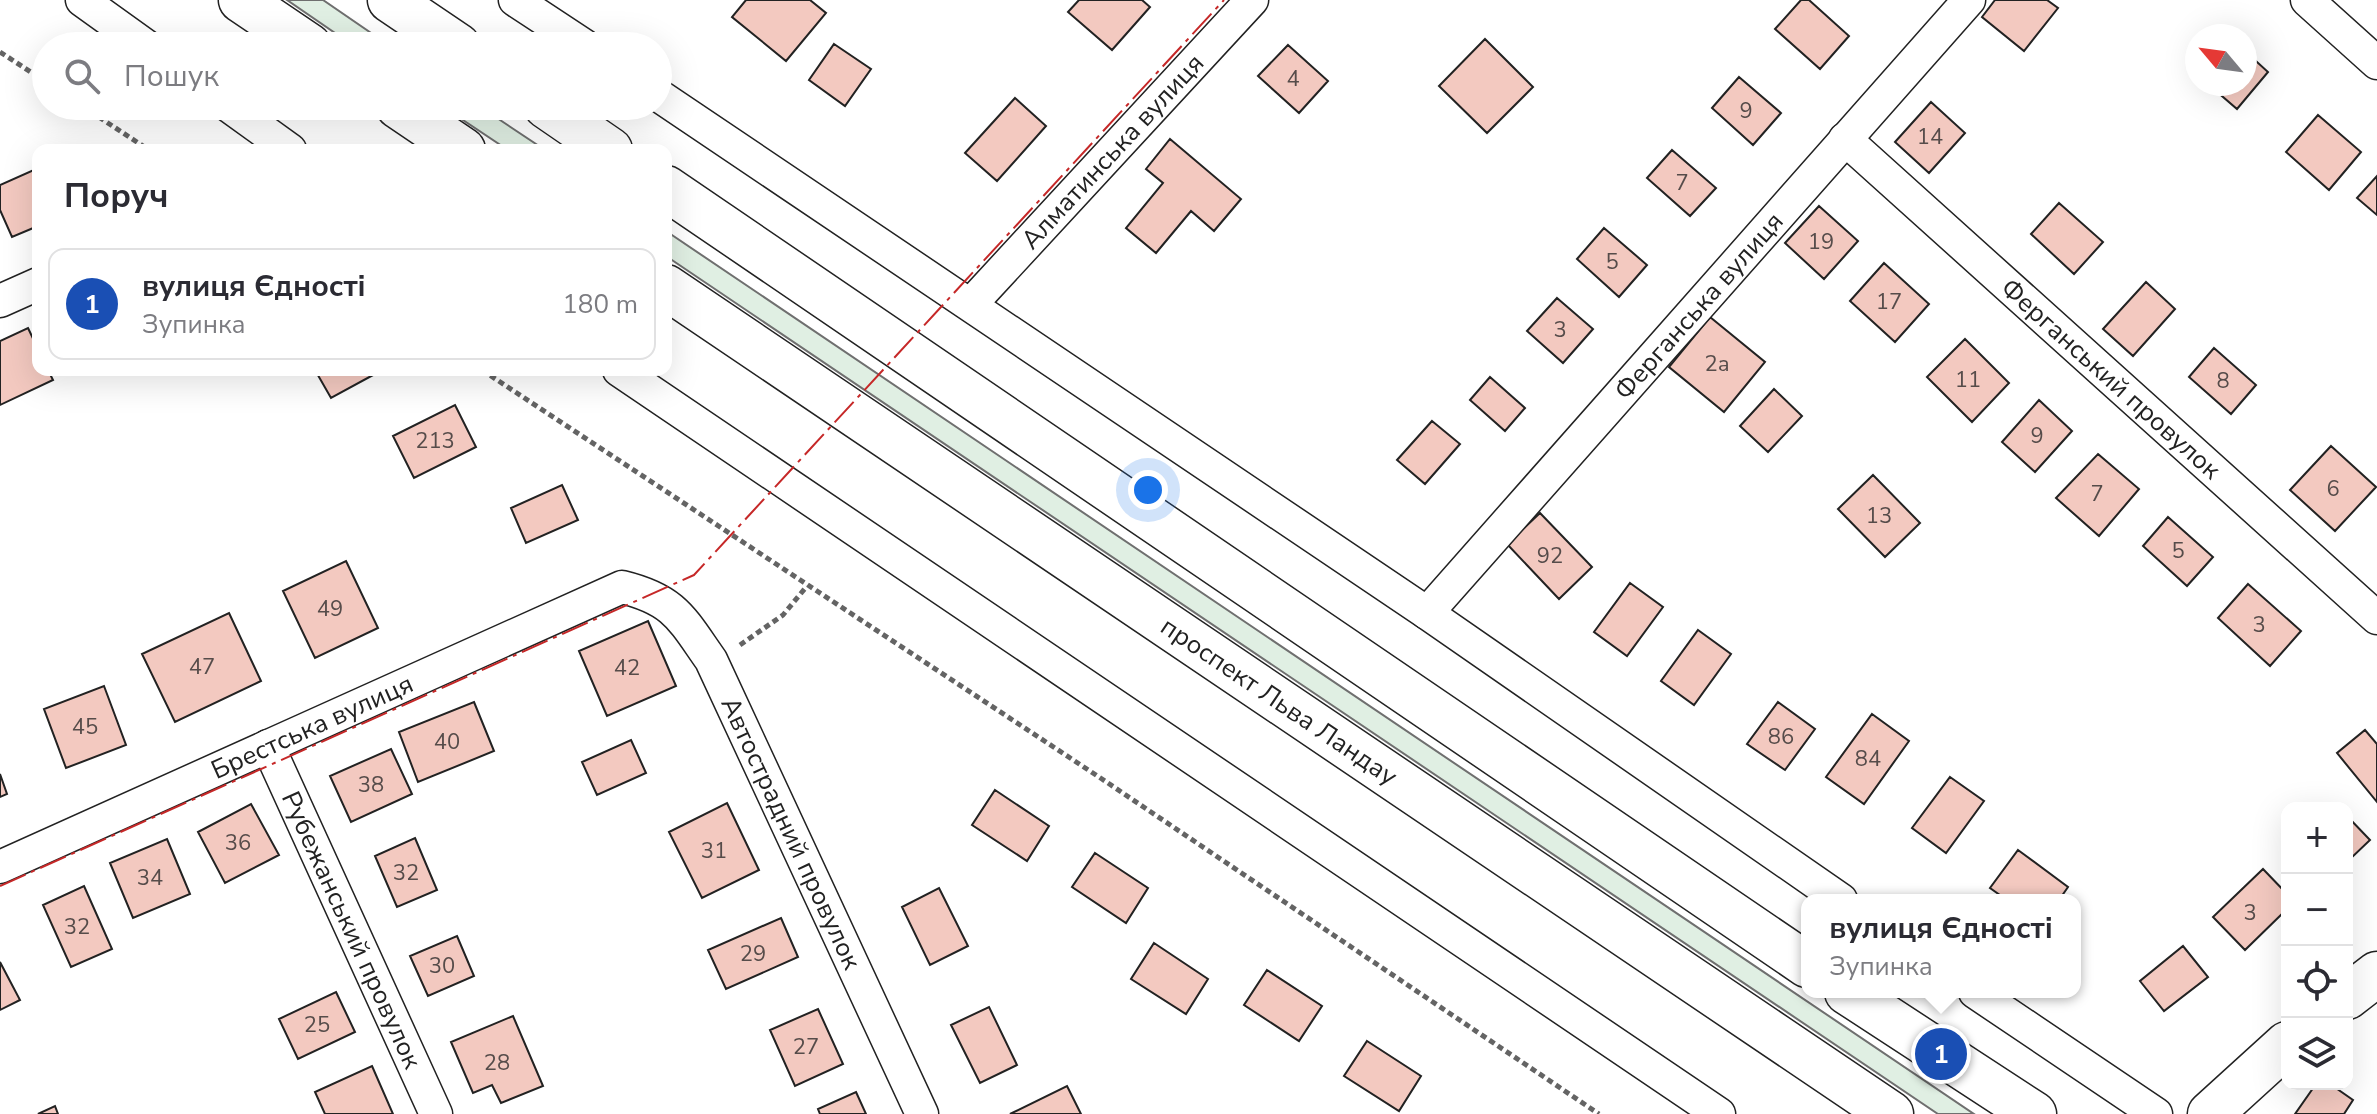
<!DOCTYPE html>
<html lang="uk">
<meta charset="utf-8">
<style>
body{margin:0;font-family:"Nunito Sans",sans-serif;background:#f2f2f3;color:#2b2b33}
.controls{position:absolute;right:24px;bottom:24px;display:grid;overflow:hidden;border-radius:16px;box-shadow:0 8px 32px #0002}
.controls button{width:72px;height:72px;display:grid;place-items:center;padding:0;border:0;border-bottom:2px solid #e1e1e2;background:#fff;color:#2b2b33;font:40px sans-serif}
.compass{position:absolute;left:2185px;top:24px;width:72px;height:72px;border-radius:50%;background:#fff;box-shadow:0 8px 32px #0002;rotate:299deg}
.you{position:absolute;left:1148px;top:490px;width:28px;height:28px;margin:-20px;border:6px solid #fff;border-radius:50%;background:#1a73e8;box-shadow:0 0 0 12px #1a73e833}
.badge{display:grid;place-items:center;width:52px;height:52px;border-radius:50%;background:#2563eb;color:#fff;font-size:26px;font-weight:700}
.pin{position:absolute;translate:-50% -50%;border:4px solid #fff;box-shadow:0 2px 8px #0006}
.popup{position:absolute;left:1801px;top:894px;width:280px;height:104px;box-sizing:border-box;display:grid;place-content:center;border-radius:16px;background:#fff;filter:drop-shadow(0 2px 6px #0005);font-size:26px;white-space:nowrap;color:#7c7c81}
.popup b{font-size:30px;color:#2b2b33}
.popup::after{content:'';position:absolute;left:50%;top:100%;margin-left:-16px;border:16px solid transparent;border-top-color:#fff}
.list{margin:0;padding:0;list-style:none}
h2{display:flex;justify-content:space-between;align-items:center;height:104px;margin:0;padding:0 32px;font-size:34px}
h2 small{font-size:26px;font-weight:400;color:#7c7c81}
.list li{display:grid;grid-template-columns:52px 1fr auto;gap:24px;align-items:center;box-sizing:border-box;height:112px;margin:0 16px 16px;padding:0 16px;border:2px solid #e1e1e2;border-radius:16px}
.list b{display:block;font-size:30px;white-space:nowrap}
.list p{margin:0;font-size:26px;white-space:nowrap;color:#7c7c81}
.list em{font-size:26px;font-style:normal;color:#7c7c81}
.icon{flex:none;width:44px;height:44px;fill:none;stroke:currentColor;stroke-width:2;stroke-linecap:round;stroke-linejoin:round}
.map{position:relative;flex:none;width:2377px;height:1114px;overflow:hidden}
.search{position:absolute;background:#fff;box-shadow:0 8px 32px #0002;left:32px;top:32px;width:640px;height:88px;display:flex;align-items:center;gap:20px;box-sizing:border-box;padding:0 28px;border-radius:44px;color:#7c7c81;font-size:30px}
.panel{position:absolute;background:#fff;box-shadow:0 8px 32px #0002;left:32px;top:144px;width:640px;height:232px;border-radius:16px}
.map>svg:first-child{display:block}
</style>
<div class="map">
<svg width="2377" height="1114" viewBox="0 0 2377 1114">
<rect width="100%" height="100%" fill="#fff"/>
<path fill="#e0efe3" stroke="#6f6f6f" stroke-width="2" d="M287,0H323L390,46H354Z
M442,106H479L545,150H508Z
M666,231L1974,1114H1938L666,256Z"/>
<path fill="#f3c9c0" stroke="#222" stroke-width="2" d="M746,0H810L826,13L786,61L732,17Z
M1079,0H1142L1150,7L1112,50L1068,12Z
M1801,0H1809L1849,36L1820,69L1775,29Z
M1995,0H2047L2058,8L2024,51L1982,17Z
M1485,39L1533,87L1487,133L1439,86Z
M834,44L871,69L845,106L809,80Z
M1288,45L1328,81L1299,113L1258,76Z
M2245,51L2268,72L2237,109L2208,84H2245Z
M1739,77L1781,113L1753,145L1712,108Z
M1015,98L1046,126L997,181L965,153Z
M1931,102L1965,133L1929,173L1895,142Z
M2318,115L2361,152L2329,190L2286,152Z
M1170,139L1241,199L1214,231L1191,211L1156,253L1126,228L1163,183L1146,169Z
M1672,150L1716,188L1690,216L1647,178Z
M36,169L38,226L12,237L0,210V185Z
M2377,176V215L2357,198Z
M2059,203L2103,242L2074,274L2031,234Z
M1819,206L1858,241L1824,279L1785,243Z
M1604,228L1647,265L1619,297L1577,259Z
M1884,263L1929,304L1895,342L1850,301Z
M2146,282L2175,309L2133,356L2103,329Z
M1557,298L1593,329L1563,363L1527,331Z
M1710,317L1765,362L1724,412L1669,367Z
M28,328L38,349V370H48L53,380L0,405V341Z
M1965,339L2009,383L1972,422L1927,377Z
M2214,348L2256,385L2231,414L2189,377Z
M315,370H373L375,374L331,398Z
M1490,377L1525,408L1505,431L1470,400Z
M1774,389L1802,416L1768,452L1740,426Z
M2039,400L2072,431L2035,472L2002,442Z
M455,405L476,447L414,478L393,436Z
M1432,421L1460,444L1425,484L1397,460Z
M2331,446L2376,487L2335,531L2290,490Z
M2098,454L2139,489L2099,536L2056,498Z
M1873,475L1920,523L1885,557L1838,509Z
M562,485L578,520L526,543L511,508Z
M1540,513L1592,567L1559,599L1507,544Z
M2168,517L2213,557L2187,586L2143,546Z
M346,561L378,628L315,658L283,591Z
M1630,583L1663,607L1627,656L1594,632Z
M2248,584L2301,631L2270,666L2218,618Z
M229,613L261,681L175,722L142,654Z
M648,621L676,686L607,716L579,651Z
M1698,630L1731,654L1694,705L1661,681Z
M104,686L126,745L66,768L44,709Z
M474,702L494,751L418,782L399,732Z
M1778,702L1815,729L1785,770L1747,744Z
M1872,714L1909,741L1864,804L1826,777Z
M2365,730L2377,744V802L2337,753Z
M631,740L646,773L597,795L582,762Z
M391,749L412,794L351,822L330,776Z
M0,774L7,794L0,797Z
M1950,777L1984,801L1946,853L1912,828Z
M995,790L1049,826L1027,861L972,825Z
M727,803L759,870L702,898L669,832Z
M251,804L279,855L225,883L198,832Z
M2347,816L2370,840L2347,862Z
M415,838L437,890L397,907L375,856Z
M167,839L190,894L133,918L110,863Z
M2018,850L2068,887L2059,900H2007L1990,888Z
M1095,853L1148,888L1126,923L1072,887Z
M2263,869L2287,894V909L2245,950L2213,917Z
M84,886L112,949L71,967L43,905Z
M939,888L968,946L930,965L902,907Z
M781,918L798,957L726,989L708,950Z
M457,936L474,976L428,996L410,956Z
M1154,943L1208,979L1186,1014L1131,979Z
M2183,946L2208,977L2164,1011L2140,981Z
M0,962L20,1000L0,1010Z
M1267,970L1322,1006L1299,1041L1244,1005Z
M336,992L355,1032L298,1059L279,1019Z
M989,1007L1017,1065L980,1083L951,1025Z
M818,1009L843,1064L795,1086L770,1030Z
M513,1016L543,1086L501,1103L492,1085L473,1093L451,1042Z
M1367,1041L1421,1076L1399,1111L1344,1076Z
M372,1066L393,1114H325L315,1092Z
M2316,1084H2330L2353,1100L2344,1114H2295Z
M1067,1086L1081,1114H1010Z
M856,1092L866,1114H820L818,1109Z
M55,1106L58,1114H38Z"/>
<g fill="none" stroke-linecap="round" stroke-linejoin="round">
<defs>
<g id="minor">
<path d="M82,0L146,46"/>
<path d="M515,0L585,46"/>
<path d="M2307,0L2377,63"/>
<path d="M658,95L1427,613L1841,900"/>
<path d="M229,106L290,150"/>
<path id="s1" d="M1845,139L2377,618"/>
<path d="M0,301L38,284"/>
<path id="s2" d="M971,304L1252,0"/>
<path d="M619,370L1719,1114"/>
<path id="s3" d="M1427,613L1969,0"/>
<path id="s4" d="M268,746L436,1114"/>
<path id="s5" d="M0,867L622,587C675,600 682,619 711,660L922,1114"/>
<path d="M1975,992L2156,1114"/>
</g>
<path id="secondary" d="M2347,997L2377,974
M2210,1114L2287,1044"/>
<g id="primary">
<path d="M241,0L309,46"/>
<path d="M390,0L458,46"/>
<path d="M398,106L463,150"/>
<path d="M546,106L610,150"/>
<path d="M666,188L1807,965"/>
<path id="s6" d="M666,287L1891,1114"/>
<path d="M1847,992L2034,1114"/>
</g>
</defs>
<use href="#minor" stroke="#222" stroke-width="35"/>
<use href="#secondary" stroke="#222" stroke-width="47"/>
<use href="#primary" stroke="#222" stroke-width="47"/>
<path stroke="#646464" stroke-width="5" stroke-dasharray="6 4" stroke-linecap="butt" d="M0,52L46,82
M82,106L149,150
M482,370L1102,779L1599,1114
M740,645L783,615L807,586"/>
<use href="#minor" stroke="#fff" stroke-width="32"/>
<use href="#secondary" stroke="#fff" stroke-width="44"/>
<use href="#primary" stroke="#fff" stroke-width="44"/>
<path stroke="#c62828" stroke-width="2" stroke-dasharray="28 6 4 6" stroke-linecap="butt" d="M0,886L694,575L1224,0"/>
</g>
<g text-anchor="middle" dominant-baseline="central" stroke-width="6" stroke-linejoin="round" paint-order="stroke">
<g font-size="22" fill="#564c4a">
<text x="1293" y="79">4</text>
<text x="1746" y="111">9</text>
<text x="1930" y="137">14</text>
<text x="1682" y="183">7</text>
<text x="1821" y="242">19</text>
<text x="1612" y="262">5</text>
<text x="1889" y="302">17</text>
<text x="1560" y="330">3</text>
<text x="1717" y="364">2а</text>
<text x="1968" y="380">11</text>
<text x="2223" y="381">8</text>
<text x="2037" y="436">9</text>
<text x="435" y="441">213</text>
<text x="2333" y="489">6</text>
<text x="2097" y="494">7</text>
<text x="1879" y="516">13</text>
<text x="2178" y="551">5</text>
<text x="1550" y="556">92</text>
<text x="330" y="609">49</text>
<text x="2259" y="625">3</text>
<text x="202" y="667">47</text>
<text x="627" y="668">42</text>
<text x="85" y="727">45</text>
<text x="1781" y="737">86</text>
<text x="447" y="742">40</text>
<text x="1868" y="759">84</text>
<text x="371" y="785">38</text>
<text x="238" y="843">36</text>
<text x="714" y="851">31</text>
<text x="406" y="873">32</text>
<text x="150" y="878">34</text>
<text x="2250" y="913">3</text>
<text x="77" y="927">32</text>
<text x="753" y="954">29</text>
<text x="442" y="966">30</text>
<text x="317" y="1025">25</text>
<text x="806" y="1047">27</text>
<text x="497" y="1063">28</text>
</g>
<g font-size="26" fill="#222" stroke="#fff">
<text stroke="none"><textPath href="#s2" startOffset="208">Алматинська вулиця</textPath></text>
<text stroke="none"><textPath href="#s3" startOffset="410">Ферганська вулиця</textPath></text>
<text stroke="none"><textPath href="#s1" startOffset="358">Ферганський провулок</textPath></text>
<text stroke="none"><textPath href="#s6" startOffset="740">проспект Льва Ландау</textPath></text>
<text stroke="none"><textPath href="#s5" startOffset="342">Брестська вулиця</textPath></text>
<text stroke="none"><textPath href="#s5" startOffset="992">Автострадний провулок</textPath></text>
<text stroke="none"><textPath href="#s4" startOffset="202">Рубежанський провулок</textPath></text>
</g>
</g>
</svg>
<div class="controls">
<button>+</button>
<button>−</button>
<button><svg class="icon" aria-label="locate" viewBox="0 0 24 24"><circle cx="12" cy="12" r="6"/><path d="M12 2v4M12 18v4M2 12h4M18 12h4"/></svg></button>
<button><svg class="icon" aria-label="layers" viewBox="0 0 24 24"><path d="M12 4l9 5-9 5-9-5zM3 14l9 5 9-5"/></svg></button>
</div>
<svg class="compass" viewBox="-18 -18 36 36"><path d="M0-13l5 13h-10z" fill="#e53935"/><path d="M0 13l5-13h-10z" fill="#7c7c81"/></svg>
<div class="you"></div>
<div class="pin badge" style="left:1941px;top:1054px;background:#1a4fb4">1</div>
<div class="popup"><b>вулиця Єдності</b>Зупинка</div>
<div class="search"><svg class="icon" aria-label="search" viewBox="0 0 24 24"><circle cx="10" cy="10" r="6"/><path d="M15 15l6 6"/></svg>Пошук</div>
<section class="panel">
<h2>Поруч<small></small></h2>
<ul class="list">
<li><span class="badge" style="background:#1a4fb4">1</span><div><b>вулиця Єдності</b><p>Зупинка</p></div><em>180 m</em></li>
</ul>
</section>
</div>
